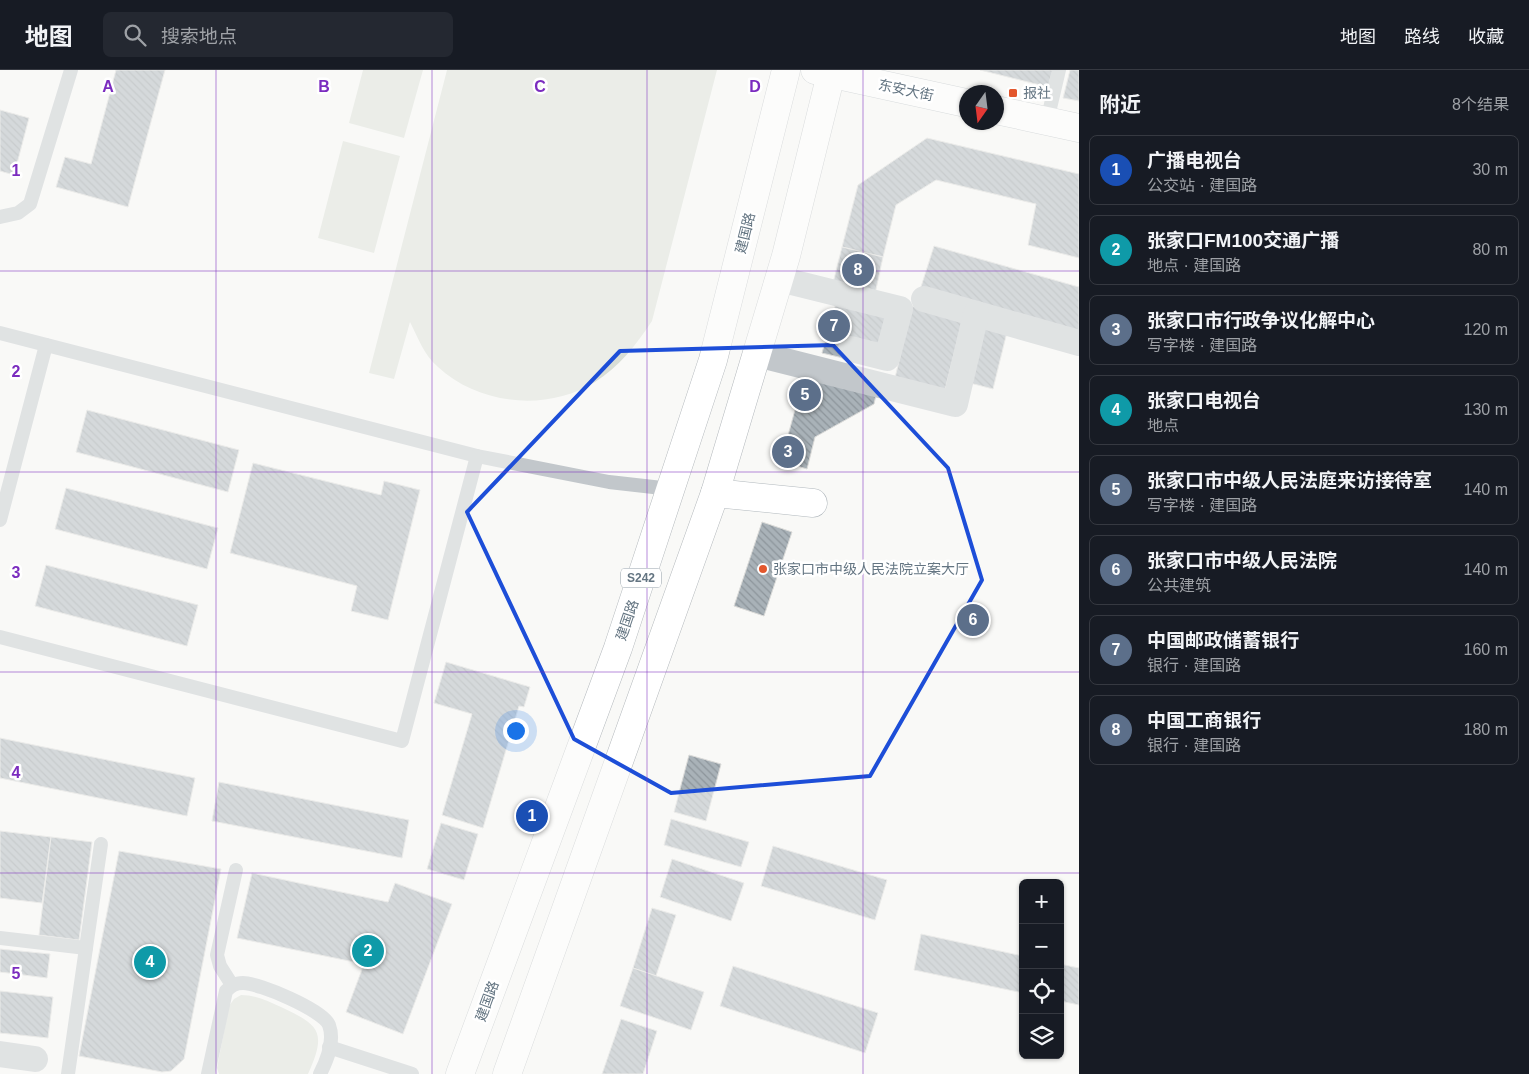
<!DOCTYPE html>
<html lang="zh">
<meta charset="utf-8">
<style>
:root{--surface:#171b24;--page:#242831;--text:#f1f3f6;--muted:#9ea1a6;--line:#363941;--accent:#0b8043}
body{margin:0;font-family:Arial,"Noto Sans SC",sans-serif;background:var(--page);color:var(--text)}
.controls{position:absolute;right:15px;bottom:15px;display:grid;overflow:hidden;border-radius:8px;box-shadow:0 1px 4px #0004}
.controls button{width:45px;height:45px;display:grid;place-items:center;padding:0;border:0;border-bottom:1px solid var(--line);background:var(--surface);color:var(--text);font:25px sans-serif}
.compass{position:absolute;left:959px;top:15px;width:45px;height:45px;border-radius:50%;background:var(--surface);box-shadow:0 1px 4px #0004;rotate:194deg}
.you{position:absolute;left:515px;top:660px;width:18px;height:18px;margin:-12px;border:4px solid #fff;border-radius:50%;background:#1a73e8;box-shadow:0 0 0 8px #1a73e833}
.badge{display:grid;place-items:center;width:32px;height:32px;border-radius:50%;background:var(--accent);color:#fff;font-size:16px;font-weight:700}
.pin{position:absolute;translate:-50% -50%;border:2px solid #fff;box-shadow:0 1px 5px #0006}
.list{margin:0;padding:0;list-style:none}
h2{display:flex;justify-content:space-between;align-items:center;height:65px;margin:0;padding:0 20px;font-size:21px}
h2 small{font-size:16px;font-weight:400;color:var(--muted)}
.list li{display:grid;grid-template-columns:32px 1fr auto;gap:15px;align-items:center;box-sizing:border-box;height:70px;margin:0 10px 10px;padding:0 10px;border:1px solid var(--line);border-radius:8px}
.list b{display:block;font-size:19px;white-space:nowrap}
.list p{margin:0;font-size:16px;white-space:nowrap;color:var(--muted)}
.list em{font-size:16px;font-style:normal;color:var(--muted)}
.icon{flex:none;width:28px;height:28px;fill:none;stroke:currentColor;stroke-width:2;stroke-linecap:round;stroke-linejoin:round}
.map{position:relative;flex:none;width:1079px;height:1004px;overflow:hidden}
header{display:flex;align-items:center;gap:30px;box-sizing:border-box;height:70px;padding:0 25px;background:var(--surface);border-bottom:1px solid var(--line)}
header strong{font-size:24px}
nav{display:flex;gap:28px;margin-inline-start:auto;font-size:18px}
.search{width:350px;height:45px;background:var(--page);display:flex;align-items:center;gap:12px;box-sizing:border-box;padding:0 18px;border-radius:8px;color:var(--muted);font-size:19px}
main{display:flex}
aside{flex:1;background:var(--surface)}
.map>svg:first-child{display:block}
.grass{fill:#d9ded6}
.building{fill:url(#building-back-hatch);stroke:#dbdbd9}
.lines{fill:none;stroke-linecap:round;stroke-linejoin:round}
.secondary-casing{stroke:#b2b9be;stroke-width:29}
.primary-casing{stroke:#b4b9bd;stroke-width:29}
.lane{stroke:#c2c7cb;stroke-width:14}
.street{stroke:#c2c7cb;stroke-width:26}
.secondary{stroke:#fff;stroke-width:28}
.primary{stroke:#fff;stroke-width:28}
.marked{fill:none;stroke:#1d4ed8;stroke-width:4;stroke-linejoin:round}
.grid{fill:none;stroke:#7b2cbf;stroke-width:1;stroke-opacity:0.55}
.poi-dot{fill:#e3572d;stroke:#fff;stroke-width:2}
.labels{text-anchor:middle;stroke-width:5;stroke-linejoin:round;paint-order:stroke}
.shield{fill:#fff;stroke:#929ea8;stroke-width:1}
.shield-label{font-size:12px;font-weight:bold;fill:#647582}
.street-label{font-size:14px;fill:#647582;stroke:#fff}
.poi-label{font-size:14px;fill:#647582;stroke:#fff;text-anchor:start}
.grid-label{font-size:16px;text-anchor:middle;font-weight:bold;fill:#7b2cbf;stroke:#fff;stroke-width:5;stroke-linejoin:round;paint-order:stroke}
</style>
<header>
<strong>地图</strong>
<div class="search"><svg class="icon" aria-label="search" viewBox="0 0 24 24"><circle cx="10" cy="10" r="6"/><path d="M15 15l6 6"/></svg>搜索地点</div>
<nav><a>地图</a><a>路线</a><a>收藏</a></nav>
</header>
<main>
<div class="map">
<svg width="1079" height="1004" viewBox="0 0 1079 1004">
<defs>
<pattern id="building-back-hatch" width="6" height="6" patternUnits="userSpaceOnUse" patternTransform="scale(1.25)"><rect width="6" height="6" fill="#a9b2b8"/><path d="M-1 5l2 2M0 0l6 6M5-1l2 2" fill="none" stroke="#8d959b"/></pattern>
</defs>
<rect width="100%" height="100%" fill="#f9f9f7"/>
<g class="grass">
<path d="M363 0H423L404 68 349 53Z"/>
<path d="M447 0H717L652 251C636 275 619 297 595 312 547 342 479 335 438 297 424 285 418 268 410 252L394 309 369 303Z"/>
<path d="M343 71 400 86 374 183 318 168Z"/>
<path d="M241 925C256 925 268 931 281 937 320 955 327 962 308 1004H219L217 998 229 936 234 929Z"/>
</g>
<g class="building">
<path d="M116 0H165L128 137 56 117 65 87 91 94Z"/>
<path d="M980 0H1053L1048 17Z"/>
<path d="M1070 0H1079V31L1063 28Z"/>
<path d="M0 40 29 48 14 105 0 101Z"/>
<path d="M927 68 1079 104V188L1028 175 1036 134 936 110 896 135 883 187 842 177 858 115Z"/>
<path d="M934 176 1079 217V268L919 223Z"/>
<path d="M842 177 883 187 875 224 833 213Z"/>
<path d="M837 229 894 244 884 281 843 288 822 283Z"/>
<path d="M912 236 963 248 944 324 894 312Z"/>
<path d="M985 252 1008 258 993 319 970 313Z"/>
<path d="M804 307 876 325 874 334 815 367 807 399 781 391Z"/>
<path d="M87 340 239 380 228 422 76 382Z"/>
<path d="M253 393 381 425 384 411 420 420 388 550 351 541 357 516 230 483Z"/>
<path d="M66 418 218 458 207 499 55 459Z"/>
<path d="M762 452 792 462 764 546 734 536Z"/>
<path d="M46 495 198 535 187 576 35 536Z"/>
<path d="M446 592 530 617 524 637 519 636 483 758 442 745 472 644 434 633Z"/>
<path d="M0 668 195 708 187 746 0 708Z"/>
<path d="M689 685 721 694 706 751 674 742Z"/>
<path d="M219 712 409 750 402 788 212 751Z"/>
<path d="M671 749 749 772 741 797 664 775Z"/>
<path d="M441 753 478 764 464 810 427 799Z"/>
<path d="M0 761 51 767 42 833 0 828Z"/>
<path d="M51 767 92 772 79 870 39 865Z"/>
<path d="M773 776 887 810 875 850 761 816Z"/>
<path d="M119 781 221 799 184 989 171 1001 162 1002 79 986Z"/>
<path d="M672 789 744 813 731 851 660 827Z"/>
<path d="M252 803 388 832 395 813 452 834 403 964 346 942 364 894 237 868Z"/>
<path d="M652 838 676 845 656 906 633 898Z"/>
<path d="M921 864 1023 886V923L914 900Z"/>
<path d="M0 879 50 884 47 908 0 902Z"/>
<path d="M1060 894 1079 898V935L1060 931Z"/>
<path d="M733 896 878 943 865 983 720 936Z"/>
<path d="M633 898 704 922 691 960 620 936Z"/>
<path d="M0 921 53 927 48 968 0 963Z"/>
<path d="M621 949 657 961 643 1004H602Z"/>
</g>
<g class="lines">
<defs>
<g id="secondary">
<path d="M815 0 966 33"/>
<path d="M996 40 1079 58"/>
<path d="M715 423 813 433"/>
</g>
<g id="primary">
<path d="M460 1004 618 578 713 290 786 0"/>
<path d="M507 1004 715 423 786 186 832 0"/>
</g>
</defs>
<use href="#secondary" class="secondary-casing"/>
<use href="#primary" class="primary-casing"/>
<g class="lane">
<path d="M1047 51 1059 0"/>
<path d="M0 147 18 143 30 134 71 0"/>
<path d="M0 263 477 386 609 412 671 419"/>
<path d="M0 450 46 275"/>
<path d="M0 567 402 671 477 386"/>
<path d="M0 868 86 878 68 1004"/>
<path d="M86 878 101 774"/>
<path d="M232 915 220 896 217 885 236 800"/>
<path d="M329 977 412 1004"/>
<path d="M208 1004 226 921C231 916 235 913 243 913 259 913 323 940 329 955 335 971 327 990 320 1004"/>
</g>
<g class="street">
<path d="M779 209 900 239 887 288 851 279"/>
<path d="M924 229 1079 273"/>
<path d="M757 284 955 334 976 244"/>
<path d="M0 984 35 989"/>
</g>
<use href="#secondary" class="secondary"/>
<use href="#primary" class="primary"/>
</g>
<path d="M0 0H1079V1004H0ZM833 275 948 398 982 510 870 706 671 723 574 669 467 442 620 281Z" fill="#f9f9f7" fill-opacity=".55" fill-rule="evenodd"/>
<path class="marked" d="M833 275 948 398 982 510 870 706 671 723 574 669 467 442 620 281Z"/>
<path class="grid" d="M216 0V1004M432 0V1004M647 0V1004M863 0V1004M0 201H1079M0 402H1079M0 602H1079M0 803H1079"/>
<g class="poi-dot">
<rect x="1008" y="18" width="10" height="10" rx="2.5"/>
<circle cx="763" cy="499" r="5"/>
</g>
<g class="labels">
<rect class="shield" x="621" y="498.5" width="40" height="19" rx="4"/>
<g class="shield-label">
<text x="641" y="512">S242</text>
</g>
<g class="street-label">
<text transform="translate(906 20) rotate(12)" y="5">东安大街</text>
<text transform="translate(745 163) rotate(-76)" y="5">建国路</text>
<text transform="translate(627 550) rotate(-71)" y="5">建国路</text>
<text transform="translate(487 931) rotate(-70)" y="5">建国路</text>
</g>
<g class="poi-label">
<text x="1023" y="28">报社</text>
<text x="773" y="504">张家口市中级人民法院立案大厅</text>
</g>
</g>
<g class="grid-label">
<text x="108" y="22">A</text>
<text x="324" y="22">B</text>
<text x="540" y="22">C</text>
<text x="755" y="22">D</text>
<text x="16" y="106">1</text>
<text x="16" y="307">2</text>
<text x="16" y="508">3</text>
<text x="16" y="708">4</text>
<text x="16" y="909">5</text>
</g>
</svg>
<div class="controls">
<button>+</button>
<button>−</button>
<button><svg class="icon" aria-label="locate" viewBox="0 0 24 24"><circle cx="12" cy="12" r="6"/><path d="M12 2v4M12 18v4M2 12h4M18 12h4"/></svg></button>
<button><svg class="icon" aria-label="layers" viewBox="0 0 24 24"><path d="M12 4l9 5-9 5-9-5zM3 14l9 5 9-5"/></svg></button>
</div>
<svg class="compass" viewBox="-18 -18 36 36"><path d="M0-13l5 13h-10z" fill="#e53935"/><path d="M0 13l5-13h-10z" fill="#9ea1a6"/></svg>
<div class="you"></div>
<div class="pin badge" style="left:532px;top:746px;background:#1a4fb4">1</div>
<div class="pin badge" style="left:368px;top:881px;background:#0f9aa8">2</div>
<div class="pin badge" style="left:788px;top:382px;background:#5c6f8a">3</div>
<div class="pin badge" style="left:150px;top:892px;background:#0f9aa8">4</div>
<div class="pin badge" style="left:805px;top:325px;background:#5c6f8a">5</div>
<div class="pin badge" style="left:973px;top:550px;background:#5c6f8a">6</div>
<div class="pin badge" style="left:834px;top:256px;background:#5c6f8a">7</div>
<div class="pin badge" style="left:858px;top:200px;background:#5c6f8a">8</div>
</div>
<aside>
<h2>附近<small>8个结果</small></h2>
<ul class="list">
<li><span class="badge" style="background:#1a4fb4">1</span><div><b>广播电视台</b><p>公交站 · 建国路</p></div><em>30 m</em></li>
<li><span class="badge" style="background:#0f9aa8">2</span><div><b>张家口FM100交通广播</b><p>地点 · 建国路</p></div><em>80 m</em></li>
<li><span class="badge" style="background:#5c6f8a">3</span><div><b>张家口市行政争议化解中心</b><p>写字楼 · 建国路</p></div><em>120 m</em></li>
<li><span class="badge" style="background:#0f9aa8">4</span><div><b>张家口电视台</b><p>地点</p></div><em>130 m</em></li>
<li><span class="badge" style="background:#5c6f8a">5</span><div><b>张家口市中级人民法庭来访接待室</b><p>写字楼 · 建国路</p></div><em>140 m</em></li>
<li><span class="badge" style="background:#5c6f8a">6</span><div><b>张家口市中级人民法院</b><p>公共建筑</p></div><em>140 m</em></li>
<li><span class="badge" style="background:#5c6f8a">7</span><div><b>中国邮政储蓄银行</b><p>银行 · 建国路</p></div><em>160 m</em></li>
<li><span class="badge" style="background:#5c6f8a">8</span><div><b>中国工商银行</b><p>银行 · 建国路</p></div><em>180 m</em></li>
</ul>
</aside>
</main>
